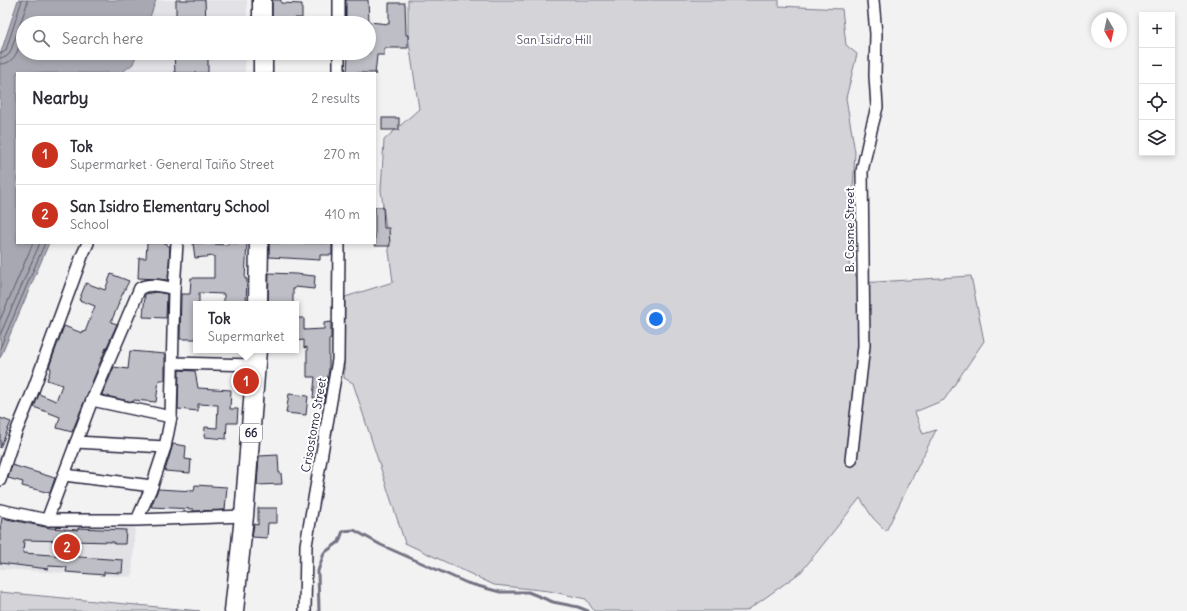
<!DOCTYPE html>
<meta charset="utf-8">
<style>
:root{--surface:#fff;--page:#f7f7f7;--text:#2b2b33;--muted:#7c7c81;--line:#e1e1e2;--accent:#c8321e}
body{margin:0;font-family:Delius,sans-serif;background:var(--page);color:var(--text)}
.controls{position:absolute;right:12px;top:12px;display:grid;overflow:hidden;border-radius:0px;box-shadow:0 2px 6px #0003}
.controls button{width:36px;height:36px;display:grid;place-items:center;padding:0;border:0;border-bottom:1px solid var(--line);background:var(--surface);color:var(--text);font:20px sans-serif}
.compass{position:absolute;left:1091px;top:12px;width:36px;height:36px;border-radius:50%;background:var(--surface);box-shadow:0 2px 6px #0003;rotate:171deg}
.you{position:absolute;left:656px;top:319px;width:14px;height:14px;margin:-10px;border:3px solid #fff;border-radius:50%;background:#1a73e8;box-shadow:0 0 0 6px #1a73e833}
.badge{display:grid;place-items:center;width:26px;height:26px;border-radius:50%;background:var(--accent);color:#fff;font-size:13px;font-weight:700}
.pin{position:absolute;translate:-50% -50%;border:2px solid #fff;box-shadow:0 1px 4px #0006}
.popup{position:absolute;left:193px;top:301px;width:106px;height:52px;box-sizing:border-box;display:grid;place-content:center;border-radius:0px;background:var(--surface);filter:drop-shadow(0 1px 3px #0005);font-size:13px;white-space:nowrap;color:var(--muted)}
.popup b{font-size:15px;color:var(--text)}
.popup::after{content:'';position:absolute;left:50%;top:100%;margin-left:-8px;border:8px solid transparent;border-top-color:var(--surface)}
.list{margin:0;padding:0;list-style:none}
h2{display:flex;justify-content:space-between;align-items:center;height:52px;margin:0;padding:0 16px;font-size:17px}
h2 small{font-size:13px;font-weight:400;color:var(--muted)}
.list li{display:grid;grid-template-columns:26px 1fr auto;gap:12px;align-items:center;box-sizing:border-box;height:60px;padding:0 16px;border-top:1px solid var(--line)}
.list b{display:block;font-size:15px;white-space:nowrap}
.list p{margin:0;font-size:13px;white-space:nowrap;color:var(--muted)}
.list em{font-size:13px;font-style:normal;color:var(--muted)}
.icon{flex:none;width:22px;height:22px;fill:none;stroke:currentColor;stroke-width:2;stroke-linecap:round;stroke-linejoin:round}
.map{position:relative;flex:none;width:1187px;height:611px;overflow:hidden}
.search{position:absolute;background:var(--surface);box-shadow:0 2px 6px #0003;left:16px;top:16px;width:360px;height:44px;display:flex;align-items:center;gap:10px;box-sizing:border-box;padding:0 14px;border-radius:22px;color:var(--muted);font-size:15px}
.panel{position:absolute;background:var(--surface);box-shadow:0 2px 6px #0003;left:16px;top:72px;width:360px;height:172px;border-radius:0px}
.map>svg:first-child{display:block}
.built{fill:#e2e2e6}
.green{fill:#d3d3d8;stroke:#7a7a8a}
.water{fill:#a8a8b2;stroke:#727282}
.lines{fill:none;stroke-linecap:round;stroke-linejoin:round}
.shore{stroke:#58586b;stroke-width:1}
.stream{stroke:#727282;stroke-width:3}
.building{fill:#bebec6;stroke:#22223b}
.street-casing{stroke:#22223b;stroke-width:14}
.primary-casing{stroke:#22223b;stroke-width:21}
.street{stroke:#fff;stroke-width:11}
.primary{stroke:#fff;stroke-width:18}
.labels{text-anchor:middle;stroke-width:4;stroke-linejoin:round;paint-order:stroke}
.shield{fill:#fff;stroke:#646476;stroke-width:1}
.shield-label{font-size:11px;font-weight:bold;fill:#22223b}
.park-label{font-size:12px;fill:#57576a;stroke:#fff}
.street-label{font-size:12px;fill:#22223b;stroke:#fff}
</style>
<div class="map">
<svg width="1187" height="611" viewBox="0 0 1187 611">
<rect width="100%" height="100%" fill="#f2f2f3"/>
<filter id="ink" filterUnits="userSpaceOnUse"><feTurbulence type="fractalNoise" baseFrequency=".025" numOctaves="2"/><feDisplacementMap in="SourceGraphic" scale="8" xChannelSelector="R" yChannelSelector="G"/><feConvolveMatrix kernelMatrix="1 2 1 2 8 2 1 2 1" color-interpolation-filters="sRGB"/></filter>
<g filter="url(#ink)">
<g class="built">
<path d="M156 0H247V23H148Z"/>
<path d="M137 53H246L245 73H121L133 64Z"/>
<path d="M0 513 57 525 135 526 132 577 0 569Z"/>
</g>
<g class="green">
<path d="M408 0H779V6L842 9 846 45 857 54 846 98 855 152 849 264 860 283 971 276 984 341 944 400 915 412 923 434 936 430 886 531 873 518 860 498 801 572 762 600 746 611H594L586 599 549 591 494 585 405 543 353 383 344 378 345 297 393 282 381 190 384 140 419 109 408 36Z"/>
<path d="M0 592 200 611H0Z"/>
</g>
<path class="water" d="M18 0H156L148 23H23V53H137L133 64 121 73H17V243H49L0 358V55Z"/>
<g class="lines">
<g class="shore">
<path d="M0 53H3L6 50 22 0"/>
<path d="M0 58 6 57 10 53 27 4V0"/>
<path d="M0 64C17 64 19 46 23 33"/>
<path d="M0 320 33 243"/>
<path d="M0 335 40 243"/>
<path d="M0 348 45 243"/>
</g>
<path class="stream" d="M319 611 318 571 324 553 339 542 343 531 354 530 381 545 467 583 500 592H528L553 602 578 607 588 611"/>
</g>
<g class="building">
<path d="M176 0H205L206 23H176Z"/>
<path d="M272 0H281V3L302 4V18H295V23H272Z"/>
<path d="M346 0H368L369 22 389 24V3H405L406 35H408V48H384V55H377L375 75V73H347L348 53H369V23H346Z"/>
<path d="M174 53H208V73H175Z"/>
<rect x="382" y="118" width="17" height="12"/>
<path d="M375 207H383L384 228H389L390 246H375Z"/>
<path d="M147 243H167V246H170L168 280 157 279 138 278 139 258H146Z"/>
<path d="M193 243H211V244L228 245V243H247L245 279H247L246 304H224V294L199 293V304H196V339H180L181 294H190L191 278H214V256L195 258Z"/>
<path d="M269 243H332V255H320V260L269 257Z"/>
<path d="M269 273 295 274 315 276 314 289 295 287V289H293V304H268Z"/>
<path d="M111 274 129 281 118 303H119L111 322 117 324 106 349V348L72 432 57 428 60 417 34 407 39 394 56 401 62 385 47 380 51 368 49 367 64 326 82 333V331L85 332 95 306 79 300 86 283 105 290Z"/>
<path d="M156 292 167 294 166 318 143 317 145 294Z"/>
<path d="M296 318H304V330L324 329V323L331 322V338L329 339V370L324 399 313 398 315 377H307V347L304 348V340L296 341Z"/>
<path d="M130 351 165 354V380H159L156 402 134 400 133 402 102 395 114 367 128 369Z"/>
<path d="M179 370 195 371 198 388 231 390 230 409H238L237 423H227L226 439 204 437 205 427 217 428 218 405 198 404V411L178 409Z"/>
<path d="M289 394 308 396 306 415 286 413Z"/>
<path d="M0 418 11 422 0 448Z"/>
<path d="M173 444 186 446 185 459 191 460 190 473 165 471Z"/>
<path d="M278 455 279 473H281L282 484 257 485 259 456Z"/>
<path d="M12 465 55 478 50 493 22 486 23 482 8 478Z"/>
<path d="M195 485 227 487 225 510 193 511V509L151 507 158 489 194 491Z"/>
<path d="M258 508H277V523H268L267 538 252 537 254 524 258 525Z"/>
<path d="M2 518 50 528 78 530V528L126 530 125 544H114V542L24 540 23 553 123 560 122 573 104 572V575L66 572 67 567 49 566 48 569 0 563V530Z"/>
</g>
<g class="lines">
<defs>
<g id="street">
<path d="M339 23V0"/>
<path d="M339 73V53"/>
<path d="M174 289 177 243"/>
<path d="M173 363 256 365"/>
<path d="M92 400 171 417"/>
<path d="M76 442 165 447"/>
<path d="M851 460 864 346 862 171 871 130 877 107 875 76 876 34 873 0"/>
<path d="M64 475 152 486"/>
<path d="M0 480 14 437 31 396 82 256 88 243"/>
<path d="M0 510 47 520"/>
<path d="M137 520 152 486 165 447 171 417 174 289C163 286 151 283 140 288L92 400 47 520H137L244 516"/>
<path d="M305 611 306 545 338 360 339 243"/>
</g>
<g id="primary">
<path d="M262 0V23"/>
<path d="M263 73V53"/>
<path d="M258 304 259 243"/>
<path d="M234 611 244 516 257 350"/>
</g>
</defs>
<use href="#street" class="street-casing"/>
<use href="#primary" class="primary-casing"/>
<use href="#street" class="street"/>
<use href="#primary" class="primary"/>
</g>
</g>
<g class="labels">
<rect class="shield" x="240" y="424" width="22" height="18" rx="3"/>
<g class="shield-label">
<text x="251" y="437">66</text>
</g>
<g class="park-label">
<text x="554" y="44">San Isidro Hill</text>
</g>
<g class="street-label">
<text transform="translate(850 230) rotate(-90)" y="4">B. Cosme Street</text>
<text transform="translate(314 425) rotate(-80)" y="4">Crisostomo Street</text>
</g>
</g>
</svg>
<div class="controls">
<button>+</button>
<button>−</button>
<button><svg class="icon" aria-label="locate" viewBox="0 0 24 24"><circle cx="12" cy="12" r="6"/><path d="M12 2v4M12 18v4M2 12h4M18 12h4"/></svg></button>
<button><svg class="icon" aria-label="layers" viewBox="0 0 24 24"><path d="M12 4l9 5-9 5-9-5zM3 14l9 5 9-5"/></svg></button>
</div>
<svg class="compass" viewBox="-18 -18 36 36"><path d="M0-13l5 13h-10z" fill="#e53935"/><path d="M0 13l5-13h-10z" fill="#7c7c81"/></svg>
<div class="you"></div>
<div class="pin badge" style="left:246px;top:381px">1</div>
<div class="popup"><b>Tok</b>Supermarket</div>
<div class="pin badge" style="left:67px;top:547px">2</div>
<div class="search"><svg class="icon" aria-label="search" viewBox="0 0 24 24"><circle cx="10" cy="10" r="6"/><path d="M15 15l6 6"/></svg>Search here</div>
<section class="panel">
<h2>Nearby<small>2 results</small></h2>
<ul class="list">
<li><span class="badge">1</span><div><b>Tok</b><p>Supermarket · General Taiño Street</p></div><em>270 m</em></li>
<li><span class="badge">2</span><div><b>San Isidro Elementary School</b><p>School</p></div><em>410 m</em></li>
</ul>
</section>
</div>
